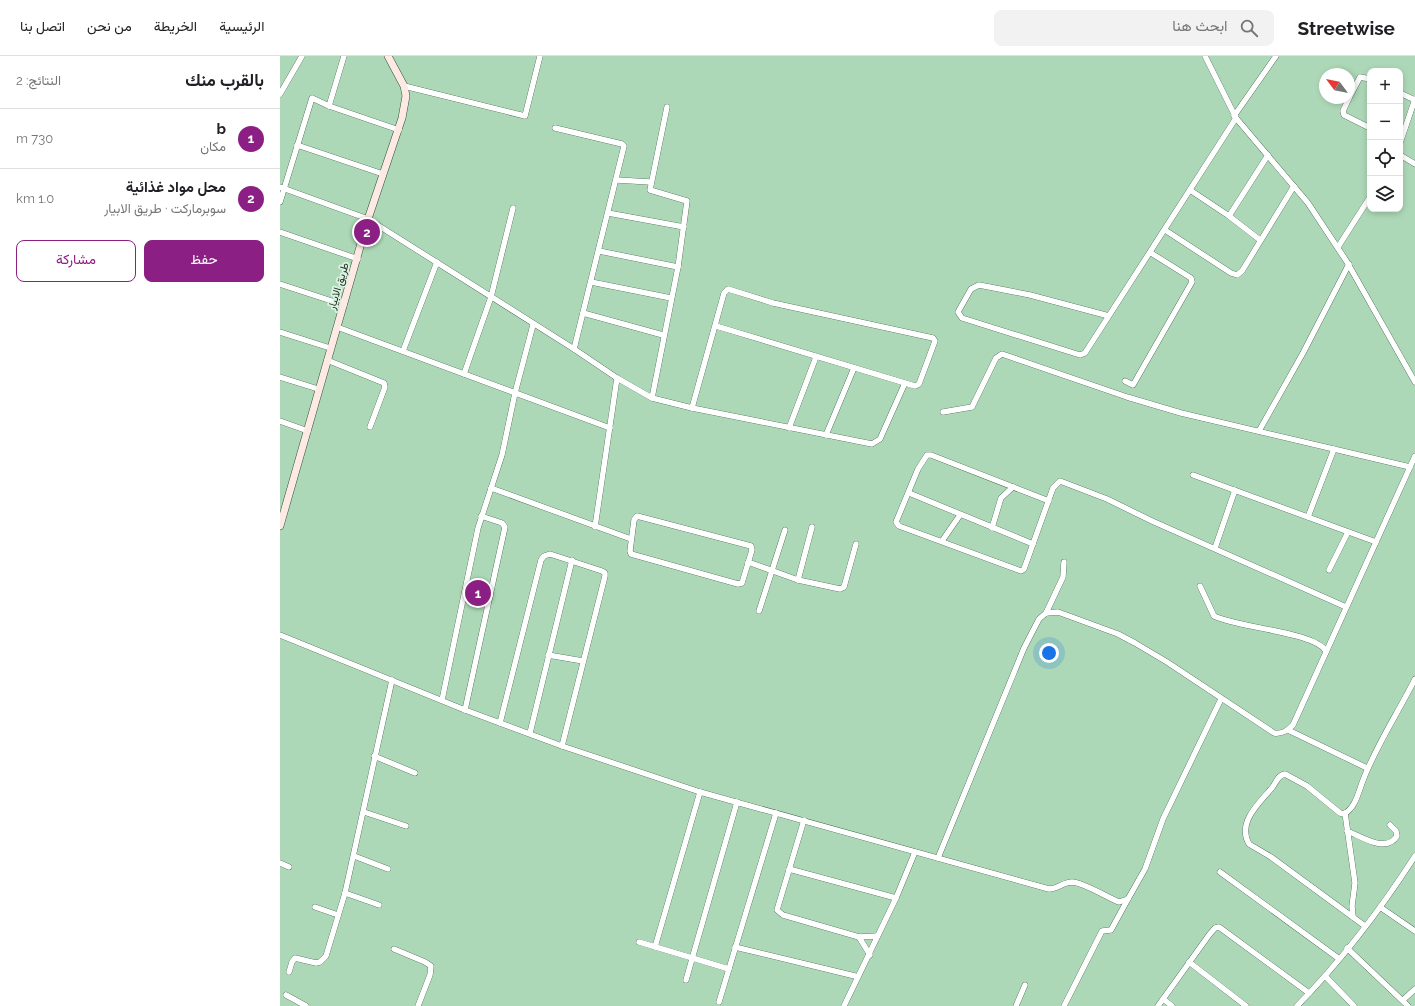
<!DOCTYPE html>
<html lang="ar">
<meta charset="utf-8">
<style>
:root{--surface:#fff;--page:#f2f2f2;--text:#202124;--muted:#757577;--line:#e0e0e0;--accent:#8b1f83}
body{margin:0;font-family:Raleway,Vazirmatn,sans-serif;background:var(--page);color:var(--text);direction:rtl}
.controls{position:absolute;right:12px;top:12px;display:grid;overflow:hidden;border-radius:8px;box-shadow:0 2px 6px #0003}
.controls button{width:36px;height:36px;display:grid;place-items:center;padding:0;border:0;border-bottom:1px solid var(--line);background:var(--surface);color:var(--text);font:20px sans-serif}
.compass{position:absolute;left:1039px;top:12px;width:36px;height:36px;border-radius:50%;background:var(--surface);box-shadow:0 2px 6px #0003;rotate:302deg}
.you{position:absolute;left:769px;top:597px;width:14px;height:14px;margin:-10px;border:3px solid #fff;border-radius:50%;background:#1a73e8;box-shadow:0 0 0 6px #1a73e833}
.badge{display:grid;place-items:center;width:26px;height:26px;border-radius:50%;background:var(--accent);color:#fff;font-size:13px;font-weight:700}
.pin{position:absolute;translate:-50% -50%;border:2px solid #fff;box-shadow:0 1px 4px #0006}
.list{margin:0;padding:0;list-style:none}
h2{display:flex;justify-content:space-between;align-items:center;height:52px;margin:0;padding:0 16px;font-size:17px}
h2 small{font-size:13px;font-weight:400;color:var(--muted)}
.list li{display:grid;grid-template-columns:26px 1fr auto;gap:12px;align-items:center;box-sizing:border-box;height:60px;padding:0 16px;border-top:1px solid var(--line)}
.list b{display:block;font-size:15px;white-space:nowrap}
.list p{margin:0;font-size:13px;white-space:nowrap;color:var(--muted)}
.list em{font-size:13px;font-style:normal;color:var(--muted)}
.actions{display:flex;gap:8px;padding:12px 16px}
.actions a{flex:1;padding:9px 0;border:1px solid var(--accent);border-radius:8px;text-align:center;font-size:14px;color:var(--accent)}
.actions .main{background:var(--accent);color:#fff}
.icon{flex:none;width:22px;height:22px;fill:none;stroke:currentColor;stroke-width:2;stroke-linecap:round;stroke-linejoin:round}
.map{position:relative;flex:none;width:1135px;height:950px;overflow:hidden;direction:ltr}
header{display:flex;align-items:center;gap:24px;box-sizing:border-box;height:56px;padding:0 20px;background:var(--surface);border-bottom:1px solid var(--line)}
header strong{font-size:19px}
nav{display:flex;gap:22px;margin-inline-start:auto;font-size:14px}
.search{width:280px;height:36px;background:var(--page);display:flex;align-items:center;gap:10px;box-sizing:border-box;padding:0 14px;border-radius:8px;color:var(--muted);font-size:15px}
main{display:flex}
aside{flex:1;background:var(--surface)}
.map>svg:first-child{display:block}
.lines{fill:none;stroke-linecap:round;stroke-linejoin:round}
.minor-casing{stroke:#2a5035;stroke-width:6}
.secondary-casing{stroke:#2a5035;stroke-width:8}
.minor{stroke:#fff;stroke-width:5.5}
.secondary{stroke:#fee9e5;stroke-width:7}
.labels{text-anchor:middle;stroke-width:3.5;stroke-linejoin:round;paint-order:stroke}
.street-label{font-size:11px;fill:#203125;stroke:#ddf3e2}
</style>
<header>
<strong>Streetwise</strong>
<div class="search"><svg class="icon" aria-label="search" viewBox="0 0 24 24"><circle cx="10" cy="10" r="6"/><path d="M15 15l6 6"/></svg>ابحث هنا</div>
<nav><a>الرئيسية</a><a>الخريطة</a><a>من نحن</a><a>اتصل بنا</a></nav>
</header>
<main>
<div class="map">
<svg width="1135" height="950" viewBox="0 0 1135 950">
<rect width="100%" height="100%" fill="#add8b7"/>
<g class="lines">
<defs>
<g id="minor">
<path d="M925 0 956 62 1028 147 1067 206 1135 326"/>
<path d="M124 30 245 60 260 0"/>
<path d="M1120 37 1135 44"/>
<path d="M0 38 22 0"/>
<path d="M1069 42 1063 55 1064 59 1090 72"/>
<path d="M1069 42 1080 21 1090 23"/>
<path d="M49 50 64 0"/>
<path d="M954 60 996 0"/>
<path d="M275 72 342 88 344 90 294 293"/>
<path d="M1120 87 1135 43"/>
<path d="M17 89 103 118"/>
<path d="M1120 99 1135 108"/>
<path d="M337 124 370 126"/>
<path d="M0 131 88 163 294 293 337 322 372 342 412 352 592 388 600 383 625 327"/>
<path d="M910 134 949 160 980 184"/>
<path d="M0 146 32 42 49 50 119 74"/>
<path d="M328 157 404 171"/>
<path d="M949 160 988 99"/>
<path d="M885 174 951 217 957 219 962 215 1014 130"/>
<path d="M0 176 78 203"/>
<path d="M1058 191 1090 141"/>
<path d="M319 195 398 211"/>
<path d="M311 226 391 242"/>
<path d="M0 228 64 249"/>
<path d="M303 257 383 279"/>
<path d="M829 260 750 239 699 229 691 233 678 256 682 262 800 299 805 297 956 62"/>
<path d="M57 271 330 372"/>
<path d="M0 276 50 292"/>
<path d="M123 295 157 206"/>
<path d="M47 304 104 327 105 331 90 371"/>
<path d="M184 318 211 241 233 152"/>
<path d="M0 321 38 333"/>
<path d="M845 325 853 329 912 226 911 222 871 197"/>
<path d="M372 342 398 211 407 145 370 134 387 51"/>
<path d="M412 352 444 237 448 233 493 247 653 282 655 285 639 328 635 330 436 270"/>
<path d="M663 356 692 351 716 302 722 298 847 341 901 357 1130 411"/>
<path d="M0 365 28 375"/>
<path d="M509 372 536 301"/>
<path d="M979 375 1023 297 1069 208"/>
<path d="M546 379 574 312"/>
<path d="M913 419 1096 486"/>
<path d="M211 432 351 483"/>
<path d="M629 437 753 488"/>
<path d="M769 445 651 399H647L638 413 616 466 619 470 741 515 744 513 773 432 780 425 827 443 872 465 1066 551"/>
<path d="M357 460 471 490 472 494 462 527 458 528 351 498 350 495 354 464Z"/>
<path d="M1028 461 1054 393"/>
<path d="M315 471 337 322"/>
<path d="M712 472 721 442 733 431"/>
<path d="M662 485 680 459"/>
<path d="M935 492 955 434"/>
<path d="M468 506 518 524 560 533 564 531 576 488"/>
<path d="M1049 514 1068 476"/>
<path d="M518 524 532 471"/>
<path d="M920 530 934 560C959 572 1034 576 1046 595"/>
<path d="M479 555 505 474"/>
<path d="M766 557 783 521 784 506"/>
<path d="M0 579 185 654 282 690 420 736 769 833C777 833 784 826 792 826 805 827 826 841 839 846L848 843 865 813 883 763 941 643"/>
<path d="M268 599 303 605"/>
<path d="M162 644 198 472 222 399 235 337 253 269"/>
<path d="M185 654 225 471 222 467 201 460"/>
<path d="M220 667 261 504 264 500 270 498 322 515 325 517V520L282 690"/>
<path d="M1008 674 1087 712"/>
<path d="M250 677 292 504"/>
<path d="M94 700 135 717"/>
<path d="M84 756 126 770"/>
<path d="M1065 757 1075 827 1072 850 1073 861"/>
<path d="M524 764 497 854 503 859 579 881 597 880"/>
<path d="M1067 775C1081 780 1106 798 1117 780L1116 775 1110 769"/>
<path d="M74 800 108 813"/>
<path d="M658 802 744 592 759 563 766 557 778 556 838 578 855 587 887 606 994 677C1002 678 1007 675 1013 669L1135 400"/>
<path d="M0 807 9 811"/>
<path d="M509 813 616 842"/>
<path d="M940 816 1058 902"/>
<path d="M65 837 99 849"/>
<path d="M35 851 58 859"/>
<path d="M1100 851 1135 875"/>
<path d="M1085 870 991 801 969 788C957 767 978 748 991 733 996 728 997 719 1005 718L1027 730 1060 757 1064 758C1075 752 1078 738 1082 727 1095 691 1118 657 1135 623"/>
<path d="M579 881 590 899"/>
<path d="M359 886 449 913"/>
<path d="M375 891 420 736"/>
<path d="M455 891 575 920"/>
<path d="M1067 892 1128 950"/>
<path d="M114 893 145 906 151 910 150 919 138 950"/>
<path d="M909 906 966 950"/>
<path d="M9 916 12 906 15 902 36 907 40 906 46 900 65 837 112 624"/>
<path d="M1045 920 1074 950"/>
<path d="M406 924 457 746"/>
<path d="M6 939 26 950"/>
<path d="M883 943 892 950"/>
<path d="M1123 944 1135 933"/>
<path d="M439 946 496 757"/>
<path d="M564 950 616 842 635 796"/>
<path d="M736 950 745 929"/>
<path d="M784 950 822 875 831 874 848 843"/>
<path d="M878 950 929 879 935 872 939 871 1029 937"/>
<path d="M1017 950C1061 905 1101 853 1135 800"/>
</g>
<path id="secondary" d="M0 470 88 163 122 62 126 40 124 30 108 0"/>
</defs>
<use href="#minor" class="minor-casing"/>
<use href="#secondary" class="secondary-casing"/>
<use href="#minor" class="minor"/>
<use href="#secondary" class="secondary"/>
</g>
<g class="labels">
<g class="street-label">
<text transform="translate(58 230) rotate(-73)" y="4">طريق الابيار</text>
</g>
</g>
</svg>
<div class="controls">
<button>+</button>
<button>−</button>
<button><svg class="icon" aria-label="locate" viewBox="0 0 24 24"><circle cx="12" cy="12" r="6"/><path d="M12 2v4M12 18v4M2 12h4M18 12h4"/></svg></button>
<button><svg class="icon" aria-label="layers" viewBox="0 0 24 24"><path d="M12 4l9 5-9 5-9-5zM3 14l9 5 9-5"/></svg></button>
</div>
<svg class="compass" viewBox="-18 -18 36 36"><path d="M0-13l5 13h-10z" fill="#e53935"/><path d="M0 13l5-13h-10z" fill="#757577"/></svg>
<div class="you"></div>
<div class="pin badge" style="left:198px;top:537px">1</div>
<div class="pin badge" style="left:87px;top:176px">2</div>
</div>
<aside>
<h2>بالقرب منك<small>النتائج: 2</small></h2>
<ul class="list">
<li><span class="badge">1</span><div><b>b</b><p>مكان</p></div><em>730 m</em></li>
<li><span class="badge">2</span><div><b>محل مواد غذائية</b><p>سوبرماركت · طريق الابيار</p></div><em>1.0 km</em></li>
</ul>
<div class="actions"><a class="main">حفظ</a><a>مشاركة</a></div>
</aside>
</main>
